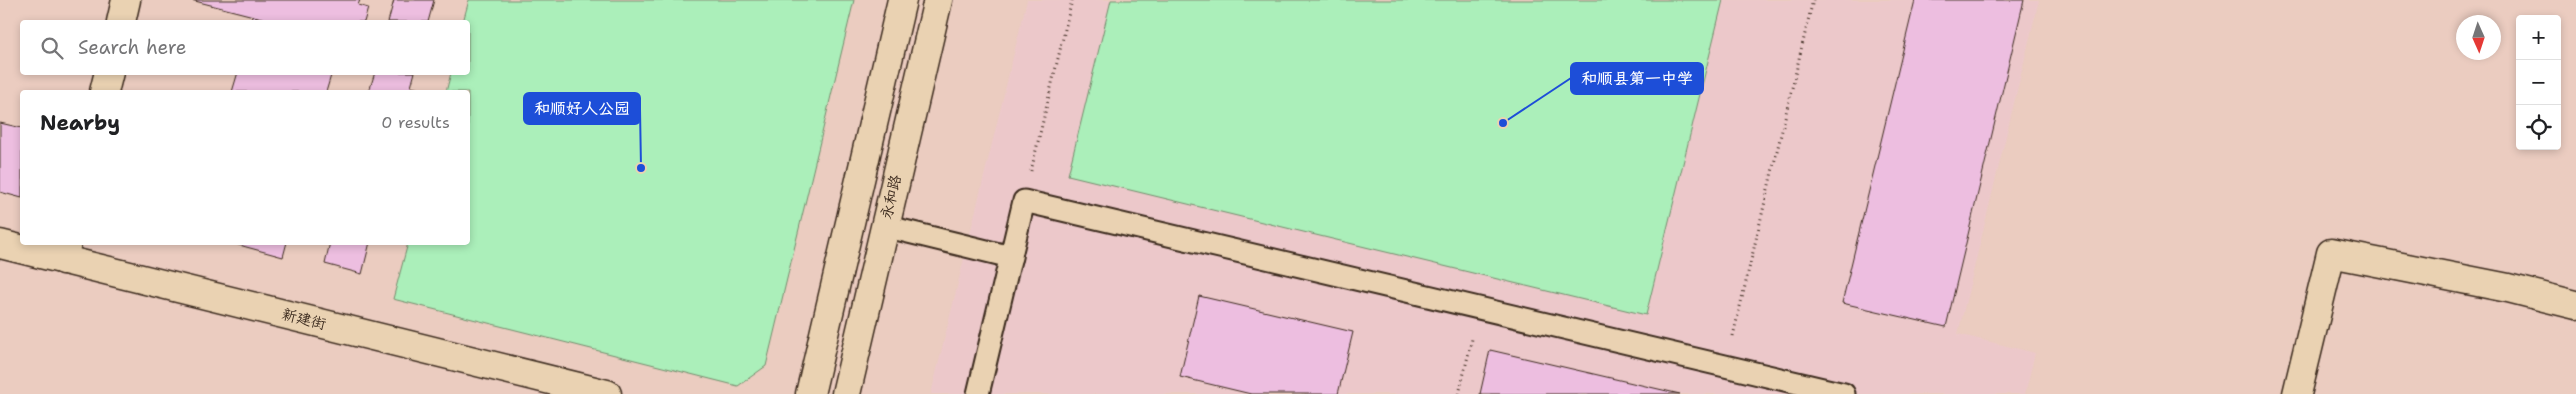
<!DOCTYPE html>
<meta charset="utf-8">
<style>
:root{--surface:#fff;--page:#f6f6f6;--text:#202124;--muted:#757577;--line:#e0e0e0}
body{margin:0;font-family:"Shantell Sans","LXGW WenKai TC",sans-serif;background:var(--page);color:var(--text)}
.controls{position:absolute;right:15px;top:15px;display:grid;overflow:hidden;border-radius:5px;box-shadow:0 2px 8px #0003}
.controls button{width:45px;height:45px;display:grid;place-items:center;padding:0;border:0;border-bottom:1px solid var(--line);background:var(--surface);color:var(--text);font:25px sans-serif}
.compass{position:absolute;left:2456px;top:15px;width:45px;height:45px;border-radius:50%;background:var(--surface);box-shadow:0 2px 8px #0003;rotate:177deg}
.list{margin:0;padding:0;list-style:none}
h2{display:flex;justify-content:space-between;align-items:center;height:65px;margin:0;padding:0 20px;font-size:21px}
h2 small{font-size:16px;font-weight:400;color:var(--muted)}
.icon{flex:none;width:28px;height:28px;fill:none;stroke:currentColor;stroke-width:2;stroke-linecap:round;stroke-linejoin:round}
.map{position:relative;flex:none;width:2576px;height:394px;overflow:hidden}
.search{position:absolute;background:var(--surface);box-shadow:0 2px 8px #0003;left:20px;top:20px;width:450px;height:55px;display:flex;align-items:center;gap:12px;box-sizing:border-box;padding:0 18px;border-radius:5px;color:var(--muted);font-size:19px}
.panel{position:absolute;background:var(--surface);box-shadow:0 2px 8px #0003;left:20px;top:90px;width:450px;height:155px;border-radius:5px}
.map>svg:first-child{display:block}
.built{fill:#ecc8ca}
.green{fill:#abefba;stroke:#738c6c}
.building{fill:#edbee0;stroke:#3b2a1e}
.lines{fill:none;stroke-linecap:round;stroke-linejoin:round}
.lane-casing{stroke:#3b2a1e;stroke-width:25}
.street-casing{stroke:#3b2a1e;stroke-width:31}
.secondary-casing{stroke:#3b2a1e;stroke-width:31}
.path{stroke:#3b2a1e;stroke-width:3;stroke-dasharray:1 4;stroke-linecap:butt}
.lane{stroke:#ead2b2;stroke-width:21}
.street{stroke:#ead2b2;stroke-width:28}
.secondary{stroke:#ead2b2;stroke-width:28}
.labels{text-anchor:middle;stroke-width:4;stroke-linejoin:round;paint-order:stroke}
.street-label{font-size:15px;fill:#3b2a1e;stroke:#ead2b2}
.leader{fill:none;stroke:#1d4ed8;stroke-width:2}
.callout-dot{fill:#1d4ed8;stroke:#ead2b2;stroke-width:2}
.callout{fill:#1d4ed8;stroke:#1d4ed8;stroke-width:2}
.callout-label{font-size:16px;text-anchor:middle;font-weight:bold;fill:#fff}
</style>
<div class="map">
<svg width="2576" height="394" viewBox="0 0 2576 394">
<rect width="100%" height="100%" fill="#ebccc0"/>
<filter id="ink" filterUnits="userSpaceOnUse"><feTurbulence type="fractalNoise" baseFrequency=".02" numOctaves="2"/><feDisplacementMap in="SourceGraphic" scale="10" xChannelSelector="R" yChannelSelector="G"/><feConvolveMatrix kernelMatrix="1 2 1 2 8 2 1 2 1" color-interpolation-filters="sRGB"/></filter>
<g filter="url(#ink)">
<path class="built" d="M1027 0H2039L1958 334 2035 353 2025 394H931Z"/>
<g class="green">
<path d="M469 0H854L766 366 738 386 393 299 408 243 468 242V92H446L451 73 468 72V22H463Z"/>
<path d="M1111 0H1723L1646 315 1068 175Z"/>
</g>
<g class="building">
<path d="M191 0H360L358 5 368 8 364 22H277Z"/>
<path d="M394 0H434L428 22H388Z"/>
<path d="M1915 0H2024L1946 327 1842 303Z"/>
<path d="M252 16 277 22H251Z"/>
<path d="M238 72H332L326 92H232Z"/>
<path d="M375 72H415L411 87 420 89 419 92H369Z"/>
<path d="M0 123 22 128V198L0 192Z"/>
<path d="M228 242H287L283 257Z"/>
<path d="M330 242H370L362 274 325 264Z"/>
<path d="M1199 296 1353 332 1338 394H1251L1180 377Z"/>
<path d="M1490 350 1680 394H1480Z"/>
</g>
<g class="lines">
<defs>
<g id="lane">
<path d="M884 226 1011 257"/>
<path d="M978 394 1024 201 1844 394"/>
</g>
<g id="street">
<path d="M121 22 126 0"/>
<path d="M104 92 109 72"/>
<path d="M63 260 67 242"/>
<path d="M2297 394 2331 253 2508 288 2576 305"/>
</g>
<g id="secondary">
<path d="M0 244 607 394"/>
<path d="M810 394 902 0"/>
<path d="M846 394 938 0"/>
</g>
</defs>
<use href="#lane" class="lane-casing"/>
<use href="#street" class="street-casing"/>
<use href="#secondary" class="secondary-casing"/>
<g class="path">
<path d="M1031 171 1072 0"/>
<path d="M1733 336 1813 0"/>
<path d="M1459 394 1472 339"/>
</g>
<use href="#lane" class="lane"/>
<use href="#street" class="street"/>
<use href="#secondary" class="secondary"/>
</g>
</g>
<g class="labels">
<g class="street-label">
<text transform="translate(891 197) rotate(-77)" y="5">永和路</text>
<text transform="translate(304 319) rotate(14)" y="5">新建街</text>
</g>
</g>
<path class="leader" d="M1503 123L1571 78M641 168L640 109"/>
<g class="callout-dot">
<circle cx="1503" cy="123" r="5"/>
<circle cx="641" cy="168" r="5"/>
</g>
<g class="callout">
<rect x="1571" y="63" width="132" height="31" rx="5"/>
<rect x="524" y="93" width="116" height="31" rx="5"/>
</g>
<g class="callout-label">
<text x="1637" y="84">和顺县第一中学</text>
<text x="582" y="114">和顺好人公园</text>
</g>
</svg>
<div class="controls">
<button>+</button>
<button>−</button>
<button><svg class="icon" aria-label="locate" viewBox="0 0 24 24"><circle cx="12" cy="12" r="6"/><path d="M12 2v4M12 18v4M2 12h4M18 12h4"/></svg></button>
</div>
<svg class="compass" viewBox="-18 -18 36 36"><path d="M0-13l5 13h-10z" fill="#e53935"/><path d="M0 13l5-13h-10z" fill="#757577"/></svg>
<div class="search"><svg class="icon" aria-label="search" viewBox="0 0 24 24"><circle cx="10" cy="10" r="6"/><path d="M15 15l6 6"/></svg>Search here</div>
<section class="panel">
<h2>Nearby<small>0 results</small></h2>
<ul class="list">
</ul>
</section>
</div>
